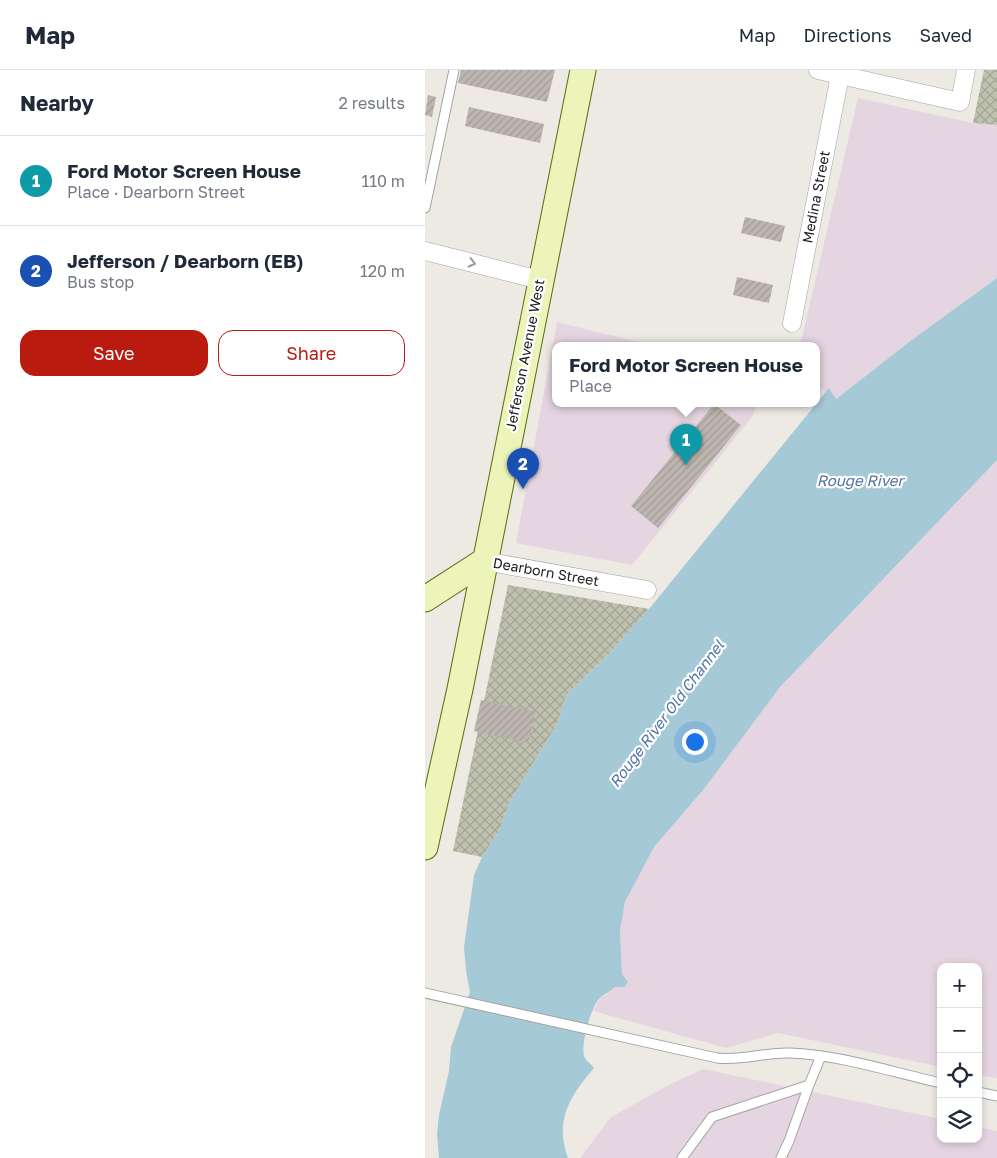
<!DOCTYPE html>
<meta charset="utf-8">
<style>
:root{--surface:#fff;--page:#f6f6f7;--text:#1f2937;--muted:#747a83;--line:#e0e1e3;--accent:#ba1b0f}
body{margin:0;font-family:"Golos Text",sans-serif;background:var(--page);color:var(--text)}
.controls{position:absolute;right:15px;bottom:15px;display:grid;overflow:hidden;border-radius:10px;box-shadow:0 2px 8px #0003}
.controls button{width:45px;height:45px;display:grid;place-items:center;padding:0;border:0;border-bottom:1px solid var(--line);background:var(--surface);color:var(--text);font:25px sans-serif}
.you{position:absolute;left:269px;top:671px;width:18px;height:18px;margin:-12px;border:4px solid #fff;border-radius:50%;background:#1a73e8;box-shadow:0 0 0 8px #1a73e833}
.badge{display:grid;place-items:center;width:32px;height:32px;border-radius:50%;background:var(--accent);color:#fff;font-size:16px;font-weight:700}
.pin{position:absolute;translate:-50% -41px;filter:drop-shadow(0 1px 2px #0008)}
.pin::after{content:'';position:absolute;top:26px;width:18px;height:15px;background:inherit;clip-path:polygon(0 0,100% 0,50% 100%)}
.popup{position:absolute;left:127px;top:272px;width:268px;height:65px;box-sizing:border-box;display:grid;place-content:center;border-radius:10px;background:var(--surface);filter:drop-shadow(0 1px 4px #0005);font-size:16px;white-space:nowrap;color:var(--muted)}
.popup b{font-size:19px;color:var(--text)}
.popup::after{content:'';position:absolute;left:50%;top:100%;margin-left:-10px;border:10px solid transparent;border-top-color:var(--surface)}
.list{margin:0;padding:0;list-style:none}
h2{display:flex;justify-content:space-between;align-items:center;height:65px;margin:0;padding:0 20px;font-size:21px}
h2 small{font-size:16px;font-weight:400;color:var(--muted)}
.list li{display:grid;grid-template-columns:32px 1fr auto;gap:15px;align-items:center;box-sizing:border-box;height:90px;padding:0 20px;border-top:1px solid var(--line)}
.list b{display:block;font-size:19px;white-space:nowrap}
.list p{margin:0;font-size:16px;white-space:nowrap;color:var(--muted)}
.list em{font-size:16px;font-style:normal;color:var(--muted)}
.actions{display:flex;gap:10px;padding:15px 20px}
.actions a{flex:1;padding:11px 0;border:1px solid var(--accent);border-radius:15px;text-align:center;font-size:18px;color:var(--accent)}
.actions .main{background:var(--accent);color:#fff}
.icon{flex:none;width:28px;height:28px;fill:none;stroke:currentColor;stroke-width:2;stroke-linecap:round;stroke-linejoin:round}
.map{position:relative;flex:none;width:572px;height:1088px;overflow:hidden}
header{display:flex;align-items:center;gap:30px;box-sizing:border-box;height:70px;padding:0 25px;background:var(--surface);border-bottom:1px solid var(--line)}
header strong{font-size:24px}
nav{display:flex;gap:28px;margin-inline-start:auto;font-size:18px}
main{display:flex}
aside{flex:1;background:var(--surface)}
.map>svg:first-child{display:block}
.industrial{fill:#e5d5e1}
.construction{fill:url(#construction-cross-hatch)}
.water{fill:#a6c9d8}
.building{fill:url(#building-hatch)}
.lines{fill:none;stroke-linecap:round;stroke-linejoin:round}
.lane-casing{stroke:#a3a3a3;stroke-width:11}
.street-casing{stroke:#a3a3a3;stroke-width:19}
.secondary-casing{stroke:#596a0d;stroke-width:27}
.lane{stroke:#fff;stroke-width:9}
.street{stroke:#fff;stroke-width:18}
.secondary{stroke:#edf4b9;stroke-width:25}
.oneway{stroke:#999}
.labels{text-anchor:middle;stroke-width:4.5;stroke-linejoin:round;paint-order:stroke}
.street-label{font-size:14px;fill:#1c1c1c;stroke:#fff}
.water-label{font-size:15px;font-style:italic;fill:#5074a4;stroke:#fff}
</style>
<header>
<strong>Map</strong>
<nav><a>Map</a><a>Directions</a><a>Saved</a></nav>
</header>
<main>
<aside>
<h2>Nearby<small>2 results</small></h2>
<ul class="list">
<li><span class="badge" style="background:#0f9aa8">1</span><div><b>Ford Motor Screen House</b><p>Place · Dearborn Street</p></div><em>110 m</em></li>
<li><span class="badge" style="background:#1a4fb4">2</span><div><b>Jefferson / Dearborn (EB)</b><p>Bus stop</p></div><em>120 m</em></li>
</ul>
<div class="actions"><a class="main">Save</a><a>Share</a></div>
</aside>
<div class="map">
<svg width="572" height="1088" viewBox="0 0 572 1088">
<defs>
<pattern id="construction-cross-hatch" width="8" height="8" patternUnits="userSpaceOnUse" patternTransform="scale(1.25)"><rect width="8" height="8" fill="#bfc1af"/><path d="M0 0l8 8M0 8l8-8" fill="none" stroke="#a4a596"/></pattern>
<pattern id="building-hatch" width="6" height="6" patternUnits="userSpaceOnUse" patternTransform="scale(1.25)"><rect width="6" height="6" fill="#bdb6b0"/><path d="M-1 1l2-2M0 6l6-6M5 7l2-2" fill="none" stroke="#a29c97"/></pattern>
</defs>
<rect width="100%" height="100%" fill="#edeae3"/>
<g class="industrial">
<path d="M433 28 548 53 572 55V208L488 269 410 330 404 318 401 322 391 313V276H375Z"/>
<path d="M132 252 229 276H131V334H332L327 347 207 495 91 473Z"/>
<path d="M572 390V1008L553 1005V897H516V997L353 963 301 978 168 941 176 927 183 924 197 904 195 861 200 832 229 777 279 719 355 617Z"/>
<path d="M278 999 516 1049V1069H553V1057L572 1061V1088H155L186 1047 244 1015Z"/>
</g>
<g class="construction">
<path d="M559 0H572V55L548 53Z"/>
<path d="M83 515 224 539 183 585 144 622 138 634 132 655 85 731 74 761 57 787 28 781Z"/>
</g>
<path class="water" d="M572 208V390L355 617 279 719 229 777 200 832 195 861 197 904 203 912 199 917H189C185 922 182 923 177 926 166 934 156 973 159 986 160 990 166 994 169 998 145 1026 129 1051 143 1088H14L12 1064 14 1045 24 1001 26 977 45 922 41 901 39 877 49 805 57 787 74 761 85 731 132 655 138 634 144 622 183 585 224 539 404 318 411 329 488 269Z"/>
<g class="building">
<path d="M36 0H130L122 32 33 13Z"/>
<path d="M3 25 11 27 7 47 0 45Z"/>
<path d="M44 37 119 54 115 73 40 56Z"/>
<path d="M320 147 360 156 356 172 316 163Z"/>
<path d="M312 207 348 215 344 233 308 225Z"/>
<path d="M289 334 316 355 233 458 206 436Z"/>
<path d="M56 630 110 642 103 673 49 661Z"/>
</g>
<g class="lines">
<defs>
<g id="lane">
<path d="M0 138 29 0"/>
<path d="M0 923 292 988C317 991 340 982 365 983 416 985 466 1002 516 1013"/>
<path d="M553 1022 572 1026"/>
<path d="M257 1088 287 1047 384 1015 396 986"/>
<path d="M356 1088 364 1071 384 1015"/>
</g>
<g id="street">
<path d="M393 0 535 32 541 0"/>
<path d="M0 181 115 210"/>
<path d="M367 253 416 0"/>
<path d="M59 491 222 520"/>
</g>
<g id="secondary">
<path d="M0 529 59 491"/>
<path d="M0 777 35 619 158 0"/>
</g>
</defs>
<use href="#lane" class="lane-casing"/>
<use href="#street" class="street-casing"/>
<use href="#secondary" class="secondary-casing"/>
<use href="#lane" class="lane"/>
<use href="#street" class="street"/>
<use href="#secondary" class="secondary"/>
</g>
<defs><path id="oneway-chevron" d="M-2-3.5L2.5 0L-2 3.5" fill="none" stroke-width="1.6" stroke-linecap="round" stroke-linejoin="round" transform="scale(1.25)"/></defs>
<use class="oneway" href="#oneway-chevron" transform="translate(47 193) rotate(14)"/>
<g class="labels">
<g class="street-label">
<text transform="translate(391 127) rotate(-79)" y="5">Medina Street</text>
<text transform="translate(100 285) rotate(-79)" y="5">Jefferson Avenue West</text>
<text transform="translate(121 502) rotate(10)" y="5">Dearborn Street</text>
</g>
<g class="water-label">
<text x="435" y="416">Rouge River</text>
<text transform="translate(242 644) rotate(-53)" y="5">Rouge River Old Channel</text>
</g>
</g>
</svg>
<div class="controls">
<button>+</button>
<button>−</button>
<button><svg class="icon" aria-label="locate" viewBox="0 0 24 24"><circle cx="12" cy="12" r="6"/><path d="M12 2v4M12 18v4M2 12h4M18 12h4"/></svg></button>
<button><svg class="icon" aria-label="layers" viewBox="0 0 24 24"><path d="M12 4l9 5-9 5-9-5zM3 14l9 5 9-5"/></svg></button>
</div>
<div class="you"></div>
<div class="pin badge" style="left:261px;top:395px;background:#0f9aa8">1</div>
<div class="popup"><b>Ford Motor Screen House</b>Place</div>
<div class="pin badge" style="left:98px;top:419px;background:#1a4fb4">2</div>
</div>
</main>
